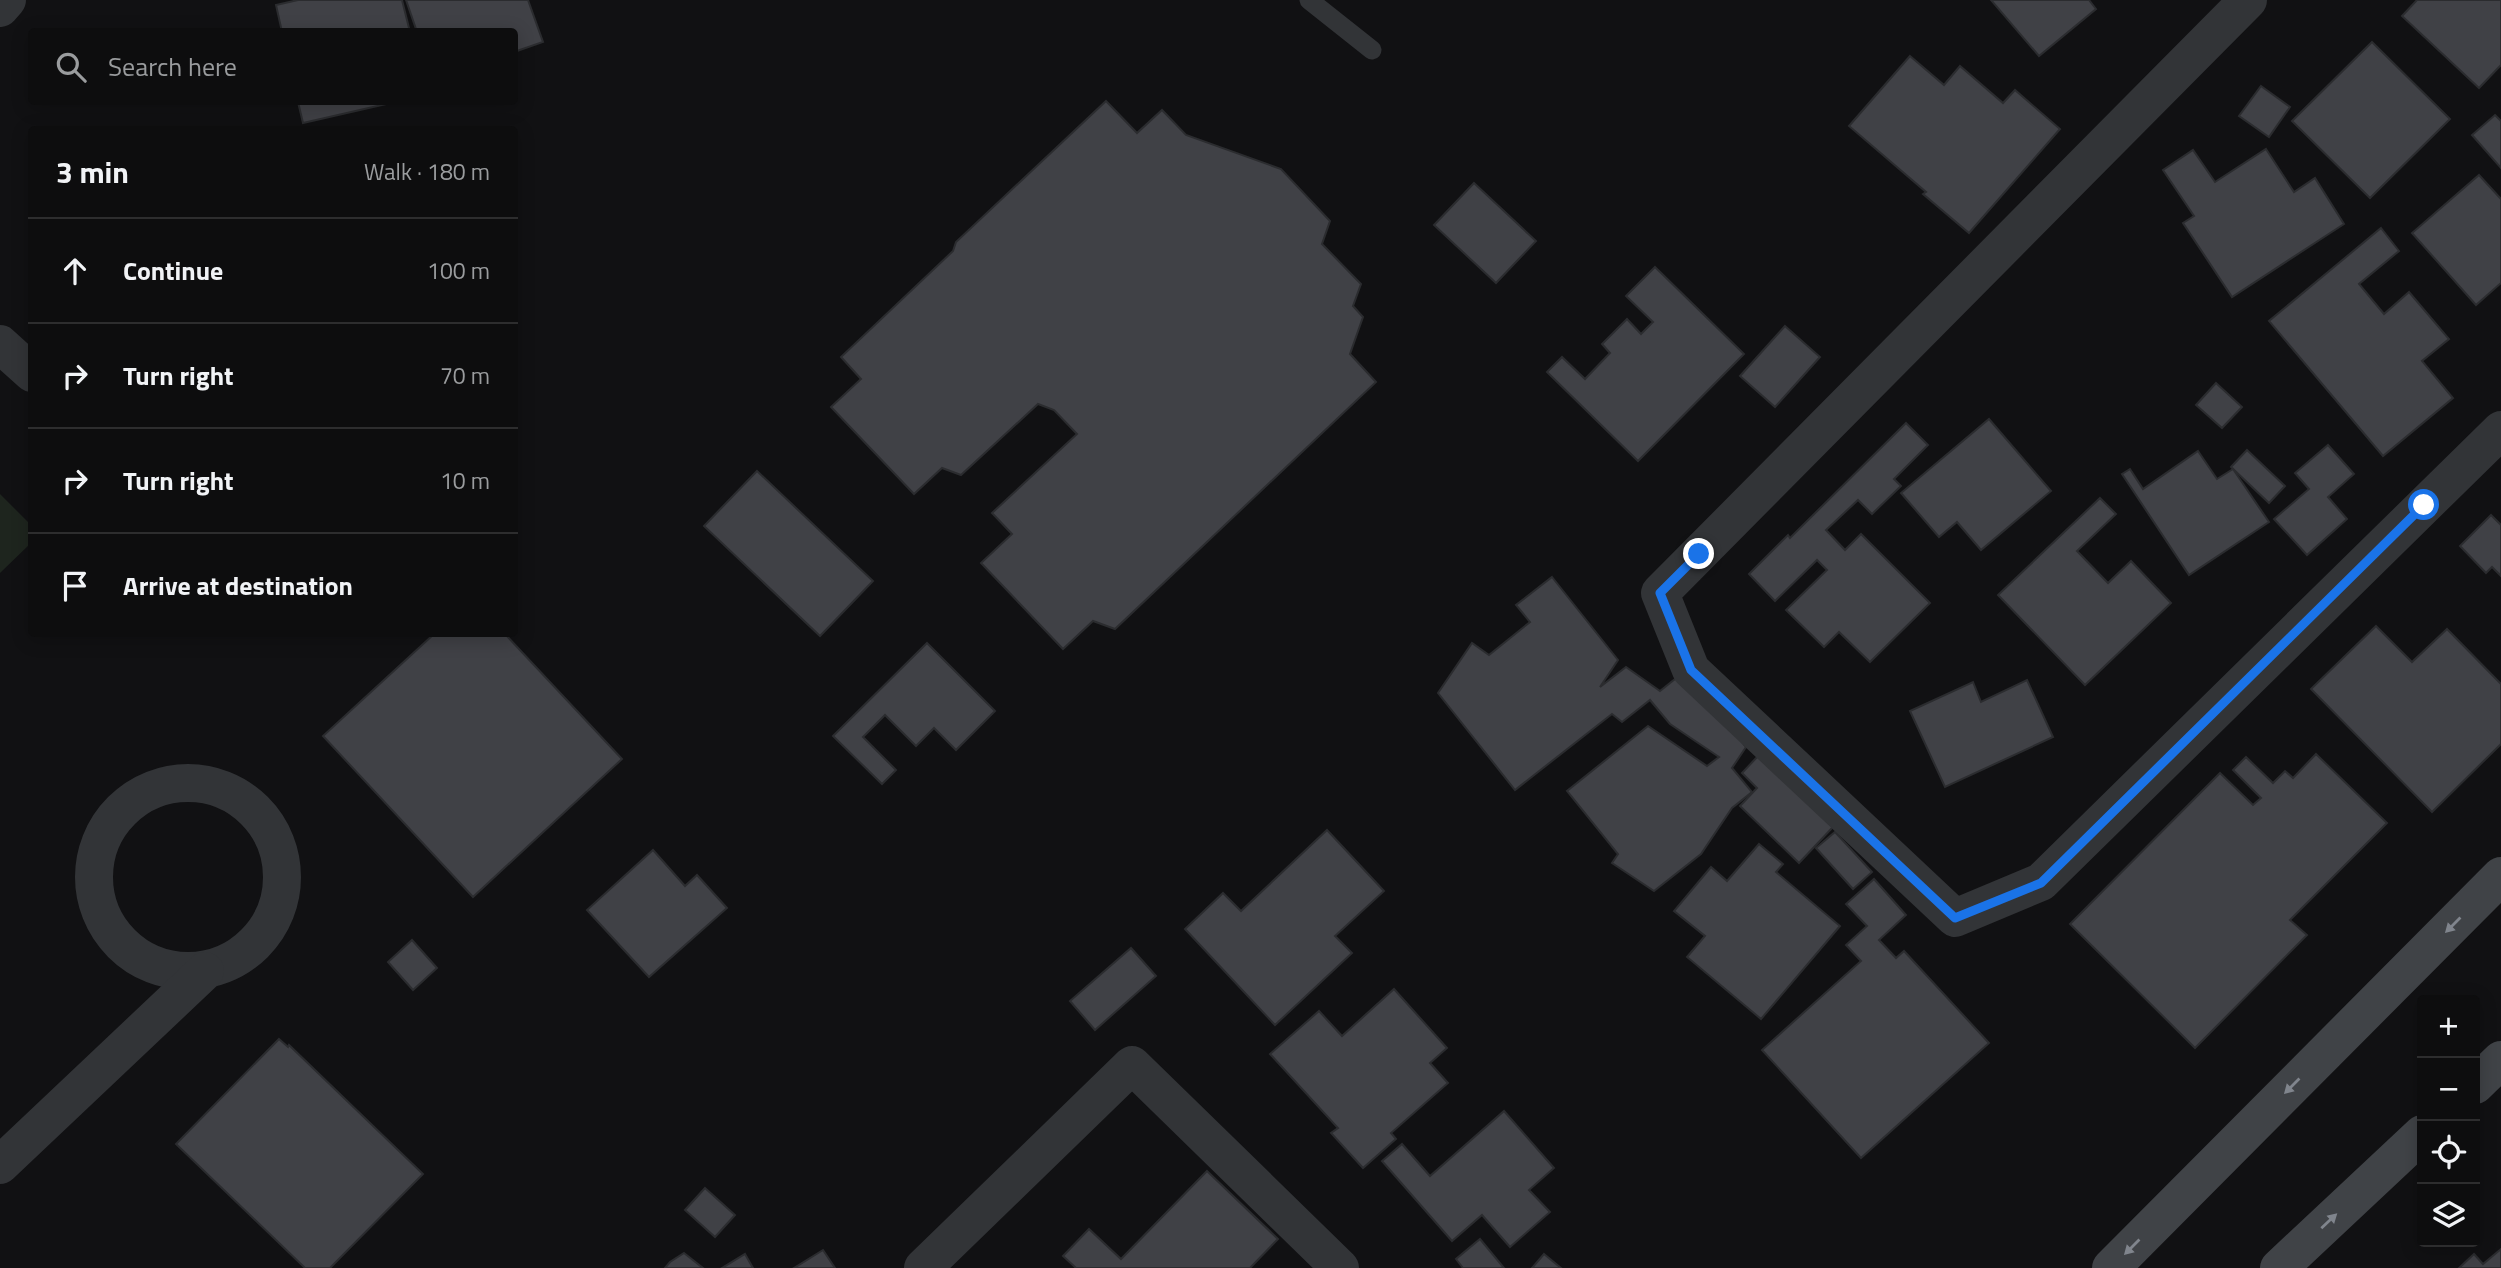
<!DOCTYPE html>
<meta charset="utf-8">
<style>
:root{--surface:#0d0d0e;--page:#161617;--text:#f1f3f6;--muted:#9a9c9e;--line:#2d2d2e}
body{margin:0;font-family:"Titillium Web",sans-serif;background:var(--page);color:var(--text)}
.controls{position:absolute;right:21px;bottom:21px;display:grid;overflow:hidden;border-radius:7px;box-shadow:0 4px 18px #0003}
.controls button{width:63px;height:63px;display:grid;place-items:center;padding:0;border:0;border-bottom:2px solid var(--line);background:var(--surface);color:var(--text);font:35px sans-serif}
.stop{position:absolute;width:21px;height:21px;margin:-16px;border:5px solid #1a73e8;border-radius:50%;background:#fff}
.stop.end{background:#1a73e8;border-color:#fff;box-shadow:0 2px 7px #0008}
.list{margin:0;padding:0;list-style:none}
h2{display:flex;justify-content:space-between;align-items:center;height:91px;margin:0;padding:0 28px;font-size:30px}
h2 small{font-size:23px;font-weight:400;color:var(--muted)}
.list li{display:grid;grid-template-columns:46px 1fr auto;gap:21px;align-items:center;box-sizing:border-box;height:105px;padding:0 28px;border-top:2px solid var(--line)}
.list b{display:block;font-size:26px;white-space:nowrap}
.list em{font-size:23px;font-style:normal;color:var(--muted)}
.icon{flex:none;width:38px;height:38px;fill:none;stroke:currentColor;stroke-width:2;stroke-linecap:round;stroke-linejoin:round}
.map{position:relative;flex:none;width:2501px;height:1268px;overflow:hidden}
.search{position:absolute;background:var(--surface);box-shadow:0 4px 18px #0003;left:28px;top:28px;width:490px;height:77px;display:flex;align-items:center;gap:18px;box-sizing:border-box;padding:0 24px;border-radius:7px;color:var(--muted);font-size:26px}
.panel{position:absolute;background:var(--surface);box-shadow:0 4px 18px #0003;left:28px;top:126px;width:490px;height:511px;border-radius:7px}
.map>svg:first-child{display:block}
.green{fill:#1e251e}
.building{fill:#404146;stroke:#2b2c2f;stroke-width:2}
.lines{fill:none;stroke-linecap:round;stroke-linejoin:round}
.lane{stroke:#323437;stroke-width:19}
.street{stroke:#323437;stroke-width:38}
.secondary{stroke:#404347;stroke-width:38}
.oneway{fill:#80858d}
.route{stroke:#1a73e8;stroke-width:9}
</style>
<div class="map">
<svg width="2501" height="1268" viewBox="0 0 2501 1268">
<rect width="100%" height="100%" fill="#111113"/>
<path class="green" d="M0 494 32 526 31 543 0 573Z"/>
<g class="building">
<path d="M298 0H402L410 32H282L276 5Z"/>
<path d="M406 0H528L543 42 514 52V32H417Z"/>
<path d="M1991 0H2089L2096 9 2039 56Z"/>
<path d="M2417 0H2501V65L2479 88 2402 16Z"/>
<path d="M2372 42 2450 119 2370 198 2292 121Z"/>
<path d="M1910 56 1944 85 1960 66 2003 103 2015 90 2060 129 1969 233 1923 194 1926 192 1849 126Z"/>
<path d="M2261 86 2290 107 2269 137 2239 116Z"/>
<path d="M1106 101 1137 133 1162 110 1186 135 1281 169 1330 221 1322 244 1361 284 1353 306 1363 317 1350 354 1376 382 1115 629 1093 621 1063 649 981 563 1012 534 992 513 1077 434 1054 410 1038 404 961 475 942 468 914 494 831 407 861 379 841 357 953 251 956 242Z"/>
<path d="M298 102H395L303 123Z"/>
<path d="M2495 115 2501 121V168L2472 135Z"/>
<path d="M2266 149 2294 192 2315 178 2344 224 2232 297 2183 223 2194 216 2163 170 2193 150 2215 182Z"/>
<path d="M2479 175 2501 199V283L2476 305 2412 233Z"/>
<path d="M1474 183 1536 241 1496 283 1434 225Z"/>
<path d="M2381 228 2399 251 2359 284 2384 314 2409 292 2449 339 2422 361 2453 398 2383 456 2269 321Z"/>
<path d="M1655 267 1744 354 1638 461 1547 372 1562 357 1585 379 1610 353 1602 344 1627 319 1641 334 1653 322 1626 296Z"/>
<path d="M1785 326 1820 357 1775 407 1740 376Z"/>
<path d="M2216 383 2242 407 2222 428 2196 405Z"/>
<path d="M1989 419 2051 491 1981 550 1957 522 1939 537 1901 493Z"/>
<path d="M1906 423 1928 445 1894 479 1901 486 1872 514 1858 500 1826 530 1845 550 1861 534 1930 603 1870 662 1839 632 1824 647 1786 610 1827 570 1817 560 1775 601 1749 574 1788 535 1790 538Z"/>
<path d="M2328 445 2354 474 2328 497 2347 519 2307 555 2274 519 2309 489 2295 473Z"/>
<path d="M2247 450 2285 486 2269 503 2231 467Z"/>
<path d="M2198 451 2217 479 2233 469 2269 522 2189 575 2122 474 2130 469 2143 489Z"/>
<path d="M757 471 873 581 820 636 704 526Z"/>
<path d="M2100 498 2116 514 2077 551 2108 583 2131 561 2171 603 2085 685 1998 595Z"/>
<path d="M2491 515 2501 525V576L2492 567 2486 573 2460 546Z"/>
<path d="M1552 577 1618 660 1600 687 1626 667 1660 691 1685 671 1746 747 1732 768 1752 792 1732 808 1701 854 1654 891 1612 863 1618 854 1567 791 1648 726 1707 766 1719 757 1670 724 1650 700 1622 722 1612 714 1515 790 1438 693 1472 643 1489 655 1530 622 1516 605Z"/>
<path d="M2376 626 2412 662 2447 629 2501 684V744L2432 812 2311 689Z"/>
<path d="M434 634H505L622 759 473 897 323 736Z"/>
<path d="M927 643 995 711 956 750 934 728 916 746 885 715 863 737 896 770 882 784 833 736Z"/>
<path d="M2027 680 2053 737 1945 787 1910 711 1973 682 1981 702Z"/>
<path d="M2316 754 2387 823 2290 920 2307 935 2195 1048 2070 924 2220 773 2253 805 2261 798 2233 770 2246 757 2273 783 2285 771 2293 778Z"/>
<path d="M1759 755 1833 827 1799 863 1740 806 1757 788 1742 773Z"/>
<path d="M1327 830 1384 891 1335 936 1352 953 1275 1025 1185 929 1223 893 1241 911Z"/>
<path d="M1835 832 1872 872 1853 889 1816 848Z"/>
<path d="M1759 844 1783 864 1776 872 1840 926 1761 1019 1687 957 1705 936 1674 911 1711 867 1727 881Z"/>
<path d="M653 850 685 886 697 875 727 908 649 977 587 910Z"/>
<path d="M1874 879 1906 915 1879 940 1896 958 1904 951 1989 1043 1861 1158 1762 1050 1861 961 1846 945 1867 926 1846 904Z"/>
<path d="M412 940 437 968 413 990 388 962Z"/>
<path d="M1131 948 1156 976 1095 1030 1070 1001Z"/>
<path d="M1394 989 1447 1048 1430 1063 1448 1083 1391 1133 1396 1139 1363 1168 1331 1133 1338 1128 1270 1054 1319 1011 1342 1036Z"/>
<path d="M279 1039 288 1047 289 1045 423 1174 330 1268H305L176 1144Z"/>
<path d="M1504 1111 1554 1168 1529 1190 1550 1212 1510 1247 1482 1215 1452 1241 1382 1161 1402 1144 1430 1176Z"/>
<path d="M1207 1171 1278 1239 1250 1268H1076L1063 1256 1089 1229 1121 1259Z"/>
<path d="M705 1188 735 1215 715 1237 685 1210Z"/>
<path d="M1480 1239 1504 1268H1463L1456 1259Z"/>
<path d="M2501 1249V1268H2459L2474 1254 2483 1264Z"/>
<path d="M823 1250 835 1268H794Z"/>
<path d="M684 1253 703 1268H665L670 1262Z"/>
<path d="M745 1254 753 1268H722Z"/>
<path d="M1544 1254 1561 1268H1532Z"/>
</g>
<g class="lines">
<path class="lane" d="M1309 0 1372 50"/>
<g class="street">
<path d="M2248 0 1660 593 1691 670 1955 918 2041 882 2501 430"/>
<path d="M0 8 7 0"/>
<path d="M0 344 32 373"/>
<circle cx="188" cy="877" r="94"/>
<path d="M0 1165 205 971"/>
<path d="M923 1268 1132 1065 1340 1268"/>
</g>
<g class="secondary">
<path d="M2475 1085 2501 1060"/>
<path d="M2111 1268 2501 876"/>
<path d="M2279 1268 2422 1134"/>
</g>
</g>
<defs><path id="oneway-solid" d="M-6-.8H1V-3.2L6.5 0L1 3.2V.8H-6Z" transform="scale(1.75)"/></defs>
<g class="oneway">
<use href="#oneway-solid" transform="translate(2453 925) rotate(135)"/>
<use href="#oneway-solid" transform="translate(2292 1086) rotate(135)"/>
<use href="#oneway-solid" transform="translate(2329 1221) rotate(-43)"/>
<use href="#oneway-solid" transform="translate(2132 1247) rotate(135)"/>
</g>
<g class="lines">
<path class="route" d="M1699 554 1660 593 1691 670 1955 918 2041 883 2424 505"/>
</g>
</svg>
<div class="controls">
<button>+</button>
<button>−</button>
<button><svg class="icon" aria-label="locate" viewBox="0 0 24 24"><circle cx="12" cy="12" r="6"/><path d="M12 2v4M12 18v4M2 12h4M18 12h4"/></svg></button>
<button><svg class="icon" aria-label="layers" viewBox="0 0 24 24"><path d="M12 4l9 5-9 5-9-5zM3 14l9 5 9-5"/></svg></button>
</div>
<div class="stop" style="left:2424px;top:505px"></div>
<div class="stop end" style="left:1699px;top:554px"></div>
<div class="search"><svg class="icon" aria-label="search" viewBox="0 0 24 24"><circle cx="10" cy="10" r="6"/><path d="M15 15l6 6"/></svg>Search here</div>
<section class="panel">
<h2>3 min<small>Walk · 180 m</small></h2>
<ul class="list">
<li><svg class="icon" aria-label="ahead" viewBox="0 0 24 24"><path d="M12 20V5M6 11l6-6 6 6"/></svg><div><b>Continue</b></div><em>100 m</em></li>
<li><svg class="icon" aria-label="right" viewBox="0 0 24 24"><path d="M7 20v-9h11M14 6l5 5-5 5"/></svg><div><b>Turn right</b></div><em>70 m</em></li>
<li><svg class="icon" aria-label="right" viewBox="0 0 24 24"><path d="M7 20v-9h11M14 6l5 5-5 5"/></svg><div><b>Turn right</b></div><em>10 m</em></li>
<li><svg class="icon" aria-label="arrive" viewBox="0 0 24 24"><path d="M6 21V4h12l-3 4 3 4H6"/></svg><div><b>Arrive at destination</b></div></li>
</ul>
</section>
</div>
